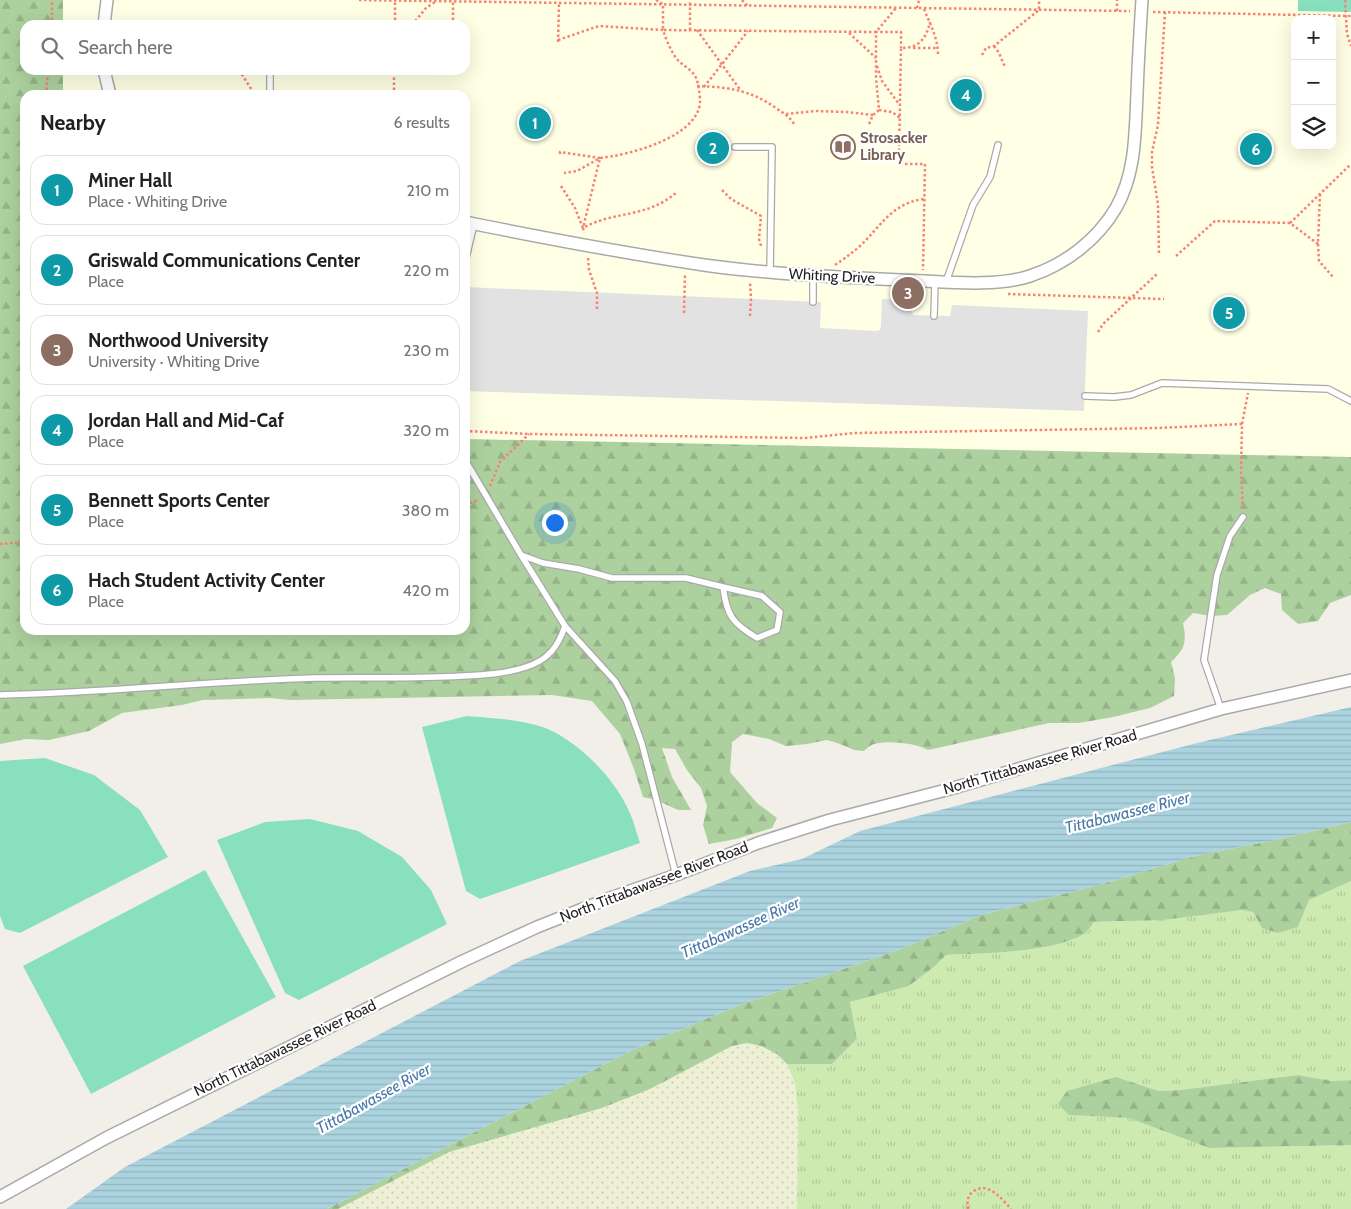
<!DOCTYPE html>
<meta charset="utf-8">
<style>
:root{--surface:#fff;--page:#f2f2f2;--text:#202124;--muted:#757577;--line:#e0e0e0;--accent:#b45309}
body{margin:0;font-family:Cabin,sans-serif;background:var(--page);color:var(--text)}
.controls{position:absolute;right:15px;top:15px;display:grid;overflow:hidden;border-radius:10px;box-shadow:0 5px 20px #0002}
.controls button{width:45px;height:45px;display:grid;place-items:center;padding:0;border:0;border-bottom:1px solid var(--line);background:var(--surface);color:var(--text);font:25px sans-serif}
.you{position:absolute;left:554px;top:522px;width:18px;height:18px;margin:-12px;border:4px solid #fff;border-radius:50%;background:#1a73e8;box-shadow:0 0 0 8px #1a73e833}
.badge{display:grid;place-items:center;width:32px;height:32px;border-radius:50%;background:var(--accent);color:#fff;font-size:16px;font-weight:700}
.pin{position:absolute;translate:-50% -50%;border:2px solid #fff;box-shadow:0 1px 5px #0006}
.list{margin:0;padding:0;list-style:none}
h2{display:flex;justify-content:space-between;align-items:center;height:65px;margin:0;padding:0 20px;font-size:21px}
h2 small{font-size:16px;font-weight:400;color:var(--muted)}
.list li{display:grid;grid-template-columns:32px 1fr auto;gap:15px;align-items:center;box-sizing:border-box;height:70px;margin:0 10px 10px;padding:0 10px;border:1px solid var(--line);border-radius:15px}
.list b{display:block;font-size:19px;white-space:nowrap}
.list p{margin:0;font-size:16px;white-space:nowrap;color:var(--muted)}
.list em{font-size:16px;font-style:normal;color:var(--muted)}
.icon{flex:none;width:28px;height:28px;fill:none;stroke:currentColor;stroke-width:2;stroke-linecap:round;stroke-linejoin:round}
.map{position:relative;flex:none;width:1351px;height:1209px;overflow:hidden}
.search{position:absolute;background:var(--surface);box-shadow:0 5px 20px #0002;left:20px;top:20px;width:450px;height:55px;display:flex;align-items:center;gap:12px;box-sizing:border-box;padding:0 18px;border-radius:15px;color:var(--muted);font-size:19px}
.panel{position:absolute;background:var(--surface);box-shadow:0 5px 20px #0002;left:20px;top:90px;width:450px;height:545px;border-radius:15px}
.map>svg:first-child{display:block}
.education{fill:#ffffe5;fill-rule:evenodd}
.farmland{fill:url(#farmland-dots)}
.grass{fill:url(#grass-tufts)}
.forest{fill:url(#forest-firs)}
.pitch{fill:#88e0be}
.parking{fill:#e2e2e2}
.water{fill:url(#water-rules)}
.lines{fill:none;stroke-linecap:round;stroke-linejoin:round}
.service-casing{stroke:#a9a9a9;stroke-width:8}
.minor-casing{stroke:#a9a9a9;stroke-width:14}
.path{stroke:#fa8072;stroke-width:2.5;stroke-dasharray:2.5 2.5;stroke-linecap:butt}
.service{stroke:#fff;stroke-width:5.5}
.minor{stroke:#fff;stroke-width:11}
.labels{text-anchor:middle;stroke-width:4.5;stroke-linejoin:round;paint-order:stroke}
.education-label{font-size:15px;font-weight:bold;fill:#785e54;stroke:#fff;text-anchor:start}
.street-label{font-size:15px;fill:#222;stroke:#fff}
.water-label{font-size:16px;font-style:italic;fill:#4a7aab;stroke:#fff}
</style>
<div class="map">
<svg width="1351" height="1209" viewBox="0 0 1351 1209">
<defs>
<pattern id="farmland-dots" width="8" height="8" patternUnits="userSpaceOnUse" patternTransform="scale(1.25)"><rect width="8" height="8" fill="#eef0d5"/><path d="M2 2h.1M6 6h.1" fill="none" stroke="#ccceb7" stroke-width="1.8" stroke-linecap="round"/></pattern>
<pattern id="grass-tufts" width="24" height="20" patternUnits="userSpaceOnUse" patternTransform="scale(1.25)"><rect width="24" height="20" fill="#cdebb0"/><path d="M3 7l-1-3M5 7V3M7 7l1-3M15 17l-1-3M17 17v-4M19 17l1-3" fill="none" stroke="#b0c997"/></pattern>
<pattern id="forest-firs" width="22" height="20" patternUnits="userSpaceOnUse" patternTransform="scale(1.25)"><rect width="22" height="20" fill="#add19e"/><path d="M5 1l3.5 6h-7zM16 11l3.5 6h-7z" fill="#95b388"/></pattern>
<pattern id="water-rules" width="6" height="5" patternUnits="userSpaceOnUse" patternTransform="scale(1.25)"><rect width="6" height="5" fill="#aad3df"/><path d="M0 2.5h6" fill="none" stroke="#92b5bf"/></pattern>
</defs>
<rect width="100%" height="100%" fill="#f2efe9"/>
<path class="education" d="M63 0H1351V457L465 439V95H63V70H465V25H63ZM1295 19H1332V146H1295Z"/>
<path class="farmland" d="M747 1043 761 1046 777 1054 787 1064 795 1083 798 1112 797 1209H338L449 1152 602 1108 732 1046Z"/>
<path class="grass" d="M1351 881V1080L1332 1081 1298 1075 1181 1090 1159 1091 1116 1077 1069 1115 1129 1118 1209 1148 1351 1145V1209H797L798 1111 795 1083 787 1064H832L857 1039 850 1002 909 986 935 966 946 955C985 953 1050 953 1084 934 1088 931 1091 926 1094 922H1114L1242 910 1253 912 1262 928 1298 927 1309 900Z"/>
<g class="forest">
<path d="M0 0H63V25H25V70H63V95H25V630H465V439L1351 457V595L1330 603 1318 621 1298 624 1282 610 1281 594 1265 588 1250 595 1227 615 1211 616 1193 613 1183 623C1187 642 1185 649 1171 662L1175 678 1174 696 1150 708 1113 717 1079 723H1049L928 750C916 743 888 740 874 744 871 745 867 748 864 751L854 750 840 744 827 740 807 744 786 746 769 739 743 734 732 742 730 772 757 803 777 818 772 828 736 839 709 844 703 825 707 806 701 788 687 770 675 749 662 748 672 777 691 810H678L656 800 643 797 634 769 620 734 592 701 552 695 290 700 270 698 203 700 182 705 122 713 89 731 49 740 26 739 0 744Z"/>
<path d="M1351 822V881L1309 900 1298 927 1278 933 1262 928 1253 912 1242 910 1162 920 1094 922C1091 926 1088 931 1084 934 1051 953 985 953 946 955L935 966 909 986 850 1002 857 1039 832 1064H787L777 1054 761 1046 747 1043 732 1046 650 1089 602 1108 449 1152 338 1209H327L632 1050 737 1006 898 950 981 915 1102 884 1195 856 1275 840Z"/>
<path d="M1298 1075 1332 1081 1351 1080V1145L1209 1148 1129 1118 1069 1115 1058 1104 1067 1091 1116 1077 1159 1091 1181 1090Z"/>
</g>
<g class="pitch">
<path d="M1298 0H1351V12L1298 11Z"/>
<path d="M467 716C491 718 528 720 550 730 581 745 612 776 627 807 633 818 636 831 640 843L480 899 466 891 422 727Z"/>
<path d="M45 758 94 775 140 810 168 857 20 933 5 929 0 916V761Z"/>
<path d="M310 819 358 831 402 857 431 890 447 924 299 1000 285 993 217 840 265 822Z"/>
<path d="M205 870 276 997 91 1094 23 966Z"/>
</g>
<path class="parking" d="M465 287 821 302 820 328 876 331 880 330 881 326 882 299 912 300 911 311 914 315 950 316 952 305 1088 311 1084 411 465 391Z"/>
<path class="water" d="M1351 707V822L1275 840 1195 856 1102 884 981 915 898 950 737 1006 632 1050 327 1209H66L125 1167 520 961 750 871 802 859 860 831 1197 743Z"/>
<g class="lines">
<defs>
<g id="service">
<path d="M270 95V70"/>
<path d="M735 147H772L770 272"/>
<path d="M465 262 474 224"/>
<path d="M946 282 973 205 990 177 998 145"/>
<path d="M813 302V276"/>
<path d="M934 316 935 281"/>
<path d="M1085 396 1114 397 1131 395 1162 383 1328 389 1351 401"/>
<path d="M465 460 521 555 565 626 615 681 627 702 642 744 676 875"/>
<path d="M521 555 543 563 579 569 612 578H686L723 587C727 616 732 623 757 638L777 630 780 612 762 596 723 587"/>
<path d="M0 695C105 693 209 681 314 678 363 677 413 679 462 676 483 675 505 674 526 667 548 660 558 647 565 626"/>
<path d="M1221 709 1204 660 1217 575 1230 536 1243 517"/>
</g>
<g id="minor">
<path d="M104 25 107 0"/>
<path d="M104 70 110 95"/>
<path d="M465 222C544 238 624 253 704 265 769 274 835 277 901 280 939 281 994 288 1030 276 1066 264 1097 240 1116 208 1136 173 1135 133 1137 94 1138 63 1140 31 1142 0"/>
<path d="M0 1197 106 1138 463 961 537 927 610 898 676 875 758 843 830 820 950 789 1221 709 1351 680"/>
</g>
</defs>
<use href="#service" class="service-casing"/>
<use href="#minor" class="minor-casing"/>
<g class="path">
<path d="M359 0 1130 11"/>
<path d="M656 0 663 4V30L876 32 896 8"/>
<path d="M742 0 748 6"/>
<path d="M1345 0 1347 34 1351 46"/>
<path d="M917 8 919 0"/>
<path d="M924 9C930 24 938 38 938 55"/>
<path d="M1117 11V0"/>
<path d="M1153 12 1351 16"/>
<path d="M52 25V0"/>
<path d="M395 25V0"/>
<path d="M412 25 426 8 435 2"/>
<path d="M453 25V1"/>
<path d="M690 30V0"/>
<path d="M697 30 741 91"/>
<path d="M849 33 876 58"/>
<path d="M558 40 599 26 663 30C666 39 670 49 676 58 682 66 693 69 697 80 699 89 702 103 698 111 686 140 628 155 600 158L583 228 584 233"/>
<path d="M558 42 559 3"/>
<path d="M994 46 999 53 1005 67"/>
<path d="M913 48H938"/>
<path d="M982 55 986 48 994 46 1039 10V0"/>
<path d="M877 66 882 81 899 104"/>
<path d="M239 70 255 95"/>
<path d="M697 86C729 87 750 90 776 108 783 113 790 117 794 124"/>
<path d="M704 87 748 31"/>
<path d="M46 95 48 70"/>
<path d="M394 95V70"/>
<path d="M879 110 892 112 900 118"/>
<path d="M786 114 815 111 847 112 873 115"/>
<path d="M869 124 873 115 879 110 876 78V32H901V48"/>
<path d="M560 154V152L600 158 577 171 564 173"/>
<path d="M898 155H899L901 48C919 48 926 39 930 22"/>
<path d="M899 155V164H925L923 270"/>
<path d="M561 186 575 208 583 228C615 210 646 219 677 192"/>
<path d="M722 190 731 199 761 216 759 239 761 246"/>
<path d="M1320 194 1318 244 1319 261 1333 277"/>
<path d="M1318 244 1290 223 1351 164"/>
<path d="M1159 253 1158 204 1152 167V152L1158 125 1165 12"/>
<path d="M1176 256 1215 221 1290 223"/>
<path d="M588 258 589 270 597 293V310"/>
<path d="M835 265C844 259 852 253 860 246 881 226 892 203 924 199"/>
<path d="M1008 294 1164 299"/>
<path d="M901 300 905 292"/>
<path d="M684 313 685 274"/>
<path d="M750 316 751 299 750 282"/>
<path d="M1098 332 1103 324 1157 274"/>
<path d="M1242 424 1248 393"/>
<path d="M465 431 529 434 804 438 855 433 1159 428 1242 424 1241 471 1243 510"/>
<path d="M490 486 500 462 529 434"/>
<path d="M465 505 478 500"/>
<path d="M0 544 25 542"/>
<path d="M968 1209C967 1202 967 1195 974 1191 988 1181 1002 1199 1011 1209"/>
</g>
<use href="#service" class="service"/>
<use href="#minor" class="minor"/>
</g>
<defs>
<symbol id="library-ring" viewBox="-11 -11 22 22"><circle r="9.5" fill="#fff" stroke="#8d6e63" stroke-width="1.5"/><path d="M-6-4Q-3-5.5-.7-3.5V5Q-3 3-6 4ZM6-4Q3-5.5 .7-3.5V5Q3 3 6 4Z" fill="#8d6e63"/></symbol>
</defs>
<g fill-rule="evenodd">
<use href="#library-ring" x="829" y="133" width="28" height="28"/>
</g>
<g class="labels">
<g class="education-label">
<text x="860" y="143">Strosacker<tspan x="860" dy="17">Library</tspan></text>
</g>
<g class="street-label">
<text transform="translate(832 276) rotate(3)" y="5">Whiting Drive</text>
<text transform="translate(1040 762) rotate(-16)" y="5">North Tittabawassee River Road</text>
<text transform="translate(654 882) rotate(-21)" y="5">North Tittabawassee River Road</text>
<text transform="translate(285 1048) rotate(-26)" y="5">North Tittabawassee River Road</text>
</g>
<g class="water-label">
<text transform="translate(1127 812) rotate(-14)" y="6">Tittabawassee River</text>
<text transform="translate(740 927) rotate(-24)" y="6">Tittabawassee River</text>
<text transform="translate(373 1098) rotate(-29)" y="6">Tittabawassee River</text>
</g>
</g>
</svg>
<div class="controls">
<button>+</button>
<button>−</button>
<button><svg class="icon" aria-label="layers" viewBox="0 0 24 24"><path d="M12 4l9 5-9 5-9-5zM3 14l9 5 9-5"/></svg></button>
</div>
<div class="you"></div>
<div class="pin badge" style="left:535px;top:123px;background:#0f9aa8">1</div>
<div class="pin badge" style="left:713px;top:148px;background:#0f9aa8">2</div>
<div class="pin badge" style="left:908px;top:293px;background:#8d6e63">3</div>
<div class="pin badge" style="left:966px;top:95px;background:#0f9aa8">4</div>
<div class="pin badge" style="left:1229px;top:313px;background:#0f9aa8">5</div>
<div class="pin badge" style="left:1256px;top:149px;background:#0f9aa8">6</div>
<div class="search"><svg class="icon" aria-label="search" viewBox="0 0 24 24"><circle cx="10" cy="10" r="6"/><path d="M15 15l6 6"/></svg>Search here</div>
<section class="panel">
<h2>Nearby<small>6 results</small></h2>
<ul class="list">
<li><span class="badge" style="background:#0f9aa8">1</span><div><b>Miner Hall</b><p>Place · Whiting Drive</p></div><em>210 m</em></li>
<li><span class="badge" style="background:#0f9aa8">2</span><div><b>Griswald Communications Center</b><p>Place</p></div><em>220 m</em></li>
<li><span class="badge" style="background:#8d6e63">3</span><div><b>Northwood University</b><p>University · Whiting Drive</p></div><em>230 m</em></li>
<li><span class="badge" style="background:#0f9aa8">4</span><div><b>Jordan Hall and Mid-Caf</b><p>Place</p></div><em>320 m</em></li>
<li><span class="badge" style="background:#0f9aa8">5</span><div><b>Bennett Sports Center</b><p>Place</p></div><em>380 m</em></li>
<li><span class="badge" style="background:#0f9aa8">6</span><div><b>Hach Student Activity Center</b><p>Place</p></div><em>420 m</em></li>
</ul>
</section>
</div>
